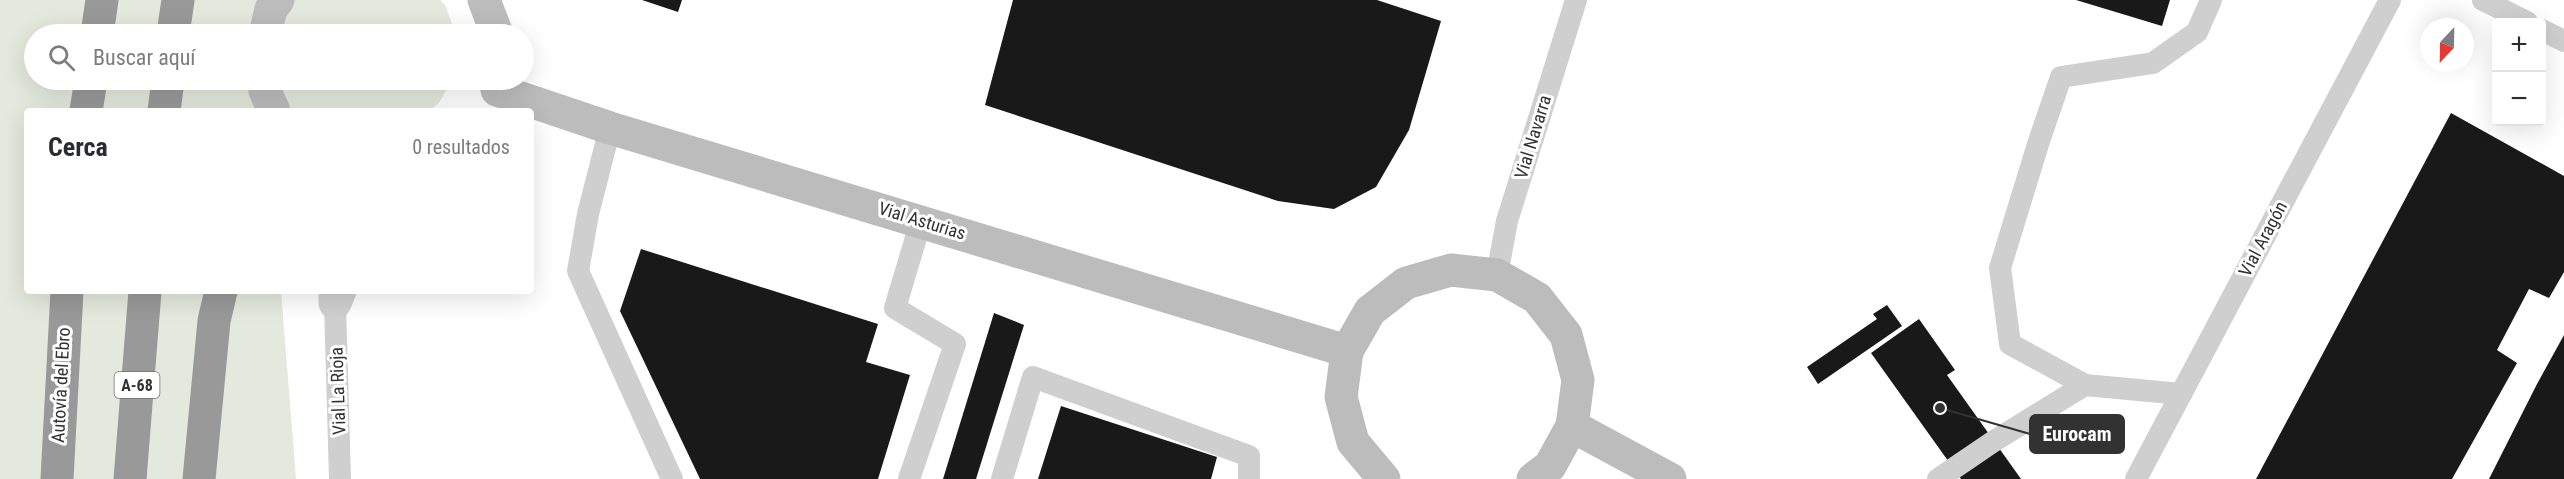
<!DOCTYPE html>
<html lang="es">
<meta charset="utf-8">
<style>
:root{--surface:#fff;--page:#f7f7f7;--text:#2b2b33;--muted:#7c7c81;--line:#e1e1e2}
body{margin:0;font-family:"Roboto Condensed",sans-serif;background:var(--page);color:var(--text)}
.controls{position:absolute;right:18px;top:18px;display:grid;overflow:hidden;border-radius:6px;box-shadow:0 6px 24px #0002}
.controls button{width:54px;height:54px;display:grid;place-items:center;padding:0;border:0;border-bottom:2px solid var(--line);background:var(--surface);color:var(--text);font:30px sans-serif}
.compass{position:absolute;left:2420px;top:18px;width:54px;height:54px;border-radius:50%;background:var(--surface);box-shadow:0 6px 24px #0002;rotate:202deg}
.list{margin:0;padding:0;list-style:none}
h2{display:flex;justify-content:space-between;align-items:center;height:78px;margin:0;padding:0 24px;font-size:26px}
h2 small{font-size:20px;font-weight:400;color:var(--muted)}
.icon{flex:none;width:33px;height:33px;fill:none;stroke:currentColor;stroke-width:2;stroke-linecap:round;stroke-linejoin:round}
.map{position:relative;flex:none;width:2564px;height:479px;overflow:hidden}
.search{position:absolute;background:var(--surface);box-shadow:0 6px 24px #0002;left:24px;top:24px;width:510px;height:66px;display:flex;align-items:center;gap:15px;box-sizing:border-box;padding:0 21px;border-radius:33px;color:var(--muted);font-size:22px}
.panel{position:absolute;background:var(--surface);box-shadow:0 6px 24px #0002;left:24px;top:108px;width:510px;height:186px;border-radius:6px}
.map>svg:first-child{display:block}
.green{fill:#e3e9dc}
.building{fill:#191919}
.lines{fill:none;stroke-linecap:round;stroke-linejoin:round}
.lane{stroke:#cfcfcf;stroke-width:22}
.street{stroke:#cfcfcf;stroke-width:33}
.secondary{stroke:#bcbcbc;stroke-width:33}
.highway{stroke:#999;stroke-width:33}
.labels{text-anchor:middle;stroke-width:6;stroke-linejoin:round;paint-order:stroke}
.shield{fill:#fff;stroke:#707070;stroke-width:1.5}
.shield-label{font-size:16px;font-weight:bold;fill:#323232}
.street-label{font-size:18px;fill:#323232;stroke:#fff}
.leader{fill:none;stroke:#323232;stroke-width:2}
.callout-dot{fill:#323232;stroke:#fff;stroke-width:2}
.callout{fill:#323232;stroke:#323232;stroke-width:2}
.callout-label{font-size:20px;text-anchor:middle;font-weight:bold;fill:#fff}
</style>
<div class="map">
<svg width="2564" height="479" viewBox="0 0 2564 479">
<rect width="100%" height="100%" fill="#fff"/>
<path class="green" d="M0 0H440L445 5 456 34H34V80H452L439 103 429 111H27V291H281L296 479H0Z"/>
<g class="building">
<path d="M642 0H682L678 12Z"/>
<path d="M1013 0H1377L1441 21 1409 130 1376 187 1334 209 1278 201 985 105Z"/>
<path d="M2076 0H2170L2162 26Z"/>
<path d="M2451 113 2564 176V272L2549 298 2529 289 2497 350 2517 363 2452 479H2256Z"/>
<path d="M641 249 878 324 866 362 910 375 878 479H700L620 311Z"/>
<path d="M1887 305 1902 326 1818 384 1807 367 1877 319 1873 314Z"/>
<path d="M994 313 1024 325 976 479H943Z"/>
<path d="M1919 319 1955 370 1947 375 2021 479H1961L1871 353Z"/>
<path d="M2564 335V479H2489L2537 384Z"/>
<path d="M1061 406 1217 457 1211 479H1038Z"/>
</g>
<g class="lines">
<g class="lane">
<path d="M2483 0 2527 22"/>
<path d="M2542 30 2564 41"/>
<path d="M610 128 588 214 578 271 672 479"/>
<path d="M1497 275 1507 221 1576 0"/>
<path d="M335 303 340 479"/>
<path d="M2085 385 2010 344 2000 268 2039 141 2061 77 2153 63 2197 32 2211 0"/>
<path d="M909 479 955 344 895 308 921 221"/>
<path d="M1002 479 1033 377 1249 456V479"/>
<path d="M1938 479 1994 441 2085 385 2181 394"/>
<path d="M2136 479 2390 0"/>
</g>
<path class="street" d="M335 291V303L340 291"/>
<g class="secondary">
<path d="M484 0 497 34"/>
<path d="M265 34 271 9 278 0"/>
<path d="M264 80 265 91 274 111"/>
<path d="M497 90 610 128 1347 351"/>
<path d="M1572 426 1670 479"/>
<path d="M1384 479 1353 442 1341 397 1347 351 1370 311 1406 283 1451 270 1497 275 1537 298 1566 335 1578 380 1572 426 1550 466 1533 479"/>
</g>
<g class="highway">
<path d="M97 34 102 0"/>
<path d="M173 34 178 0"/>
<path d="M86 111 91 80"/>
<path d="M164 111 168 80"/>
<path d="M57 479 67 291"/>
<path d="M130 479 145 291"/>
<path d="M199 479 214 321 221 291"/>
</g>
</g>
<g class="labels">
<rect class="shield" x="114.5" y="372" width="45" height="26" rx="4.5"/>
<g class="shield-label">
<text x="137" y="391">A-68</text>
</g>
<g class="street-label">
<text transform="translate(1533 137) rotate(-73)" y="6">Vial Navarra</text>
<text transform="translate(922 221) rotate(17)" y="6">Vial Asturias</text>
<text transform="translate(2263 239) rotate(-62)" y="6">Vial Aragón</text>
<text transform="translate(61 385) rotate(-87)" y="6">Autovía del Ebro</text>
<text transform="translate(338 391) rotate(-92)" y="6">Vial La Rioja</text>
</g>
</g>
<path class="leader" d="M1940 408L2030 434"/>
<circle class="callout-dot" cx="1940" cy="408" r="6"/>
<rect class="callout" x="2030" y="415" width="94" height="38" rx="6"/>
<g class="callout-label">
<text x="2077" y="441">Eurocam</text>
</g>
</svg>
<div class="controls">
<button>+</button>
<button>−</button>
</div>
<svg class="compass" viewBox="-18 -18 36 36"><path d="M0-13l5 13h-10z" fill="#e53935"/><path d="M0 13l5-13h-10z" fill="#7c7c81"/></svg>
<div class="search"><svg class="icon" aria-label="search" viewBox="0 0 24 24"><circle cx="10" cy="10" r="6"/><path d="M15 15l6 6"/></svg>Buscar aquí</div>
<section class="panel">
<h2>Cerca<small>0 resultados</small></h2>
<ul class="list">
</ul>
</section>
</div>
